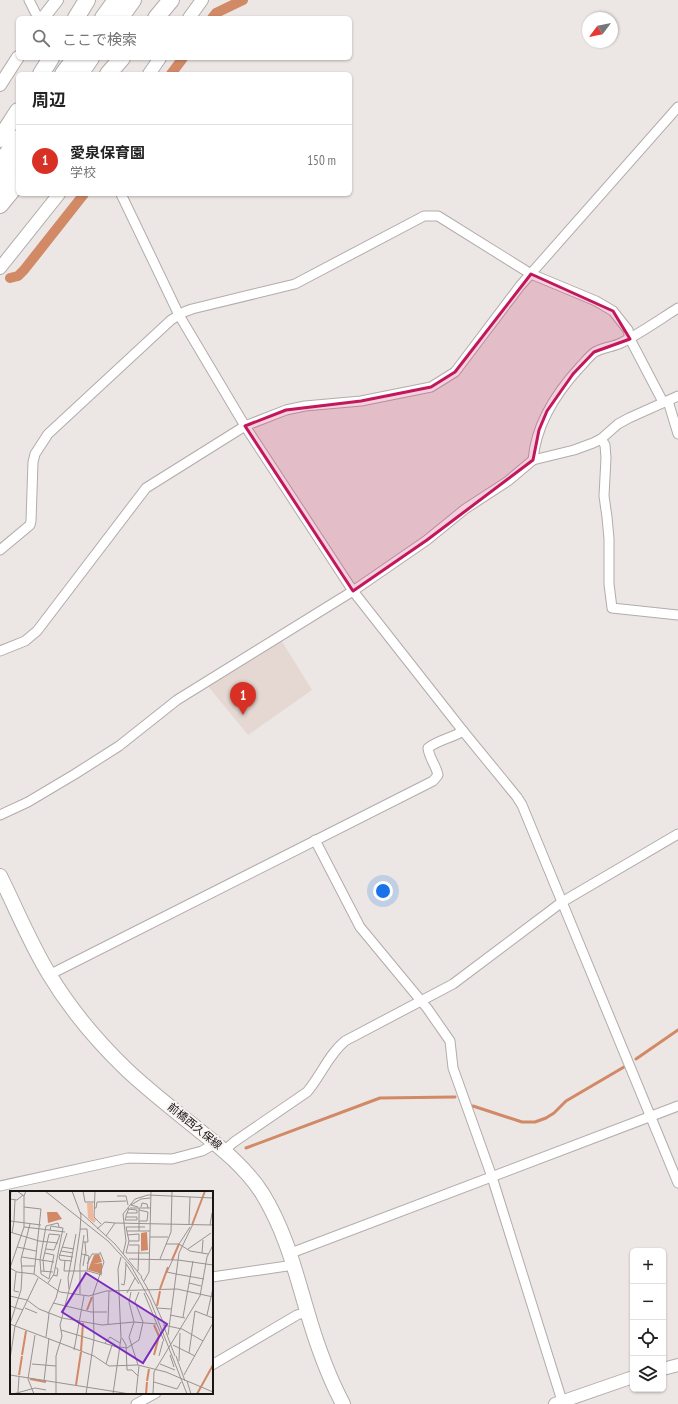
<!DOCTYPE html>
<html lang="ja">
<meta charset="utf-8">
<style>
:root{--surface:#fff;--page:#f6f6f6;--text:#222;--muted:#767676;--line:#e0e0e0;--accent:#d93025}
body{margin:0;font-family:"PT Sans Narrow","Noto Sans JP",sans-serif;background:var(--page);color:var(--text)}
.controls{position:absolute;right:12px;bottom:12px;display:grid;overflow:hidden;border-radius:6px;box-shadow:0 1px 3px #0004}
.controls button{width:36px;height:36px;display:grid;place-items:center;padding:0;border:0;border-bottom:1px solid var(--line);background:var(--surface);color:var(--text);font:20px sans-serif}
.compass{position:absolute;left:582px;top:12px;width:36px;height:36px;border-radius:50%;background:var(--surface);box-shadow:0 1px 3px #0004;rotate:238deg}
.you{position:absolute;left:383px;top:891px;width:14px;height:14px;margin:-10px;border:3px solid #fff;border-radius:50%;background:#1a73e8;box-shadow:0 0 0 6px #1a73e833}
.badge{display:grid;place-items:center;width:26px;height:26px;border-radius:50%;background:var(--accent);color:#fff;font-size:13px;font-weight:700}
.pin{position:absolute;translate:-50% -33px;filter:drop-shadow(0 1px 2px #0008)}
.pin::after{content:'';position:absolute;top:21px;width:14px;height:12px;background:inherit;clip-path:polygon(0 0,100% 0,50% 100%)}
.list{margin:0;padding:0;list-style:none}
h2{display:flex;justify-content:space-between;align-items:center;height:52px;margin:0;padding:0 16px;font-size:17px}
h2 small{font-size:13px;font-weight:400;color:var(--muted)}
.list li{display:grid;grid-template-columns:26px 1fr auto;gap:12px;align-items:center;box-sizing:border-box;height:72px;padding:0 16px;border-top:1px solid var(--line)}
.list b{display:block;font-size:15px;white-space:nowrap}
.list p{margin:0;font-size:13px;white-space:nowrap;color:var(--muted)}
.list em{font-size:13px;font-style:normal;color:var(--muted)}
.icon{flex:none;width:22px;height:22px;fill:none;stroke:currentColor;stroke-width:2;stroke-linecap:round;stroke-linejoin:round}
.map{position:relative;flex:none;width:678px;height:1404px;overflow:hidden}
.search{position:absolute;background:var(--surface);box-shadow:0 1px 3px #0004;left:16px;top:16px;width:336px;height:44px;display:flex;align-items:center;gap:10px;box-sizing:border-box;padding:0 14px;border-radius:6px;color:var(--muted);font-size:15px}
.panel{position:absolute;background:var(--surface);box-shadow:0 1px 3px #0004;left:16px;top:72px;width:336px;height:124px;border-radius:6px}
.map>svg:first-child{display:block}
.built{fill:#e5d8d2}
.lines{fill:none;stroke-linecap:round;stroke-linejoin:round}
.stream{stroke:#d18966;stroke-width:3}
.canal{stroke:#d18966;stroke-width:10}
.street-casing{stroke:#b2acaa;stroke-width:11}
.secondary-casing{stroke:#b2acaa;stroke-width:14}
.primary-casing{stroke:#b2acaa;stroke-width:16}
.highway-casing{stroke:#b2acaa;stroke-width:18}
.street{stroke:#fff;stroke-width:9}
.secondary{stroke:#fff;stroke-width:12}
.primary{stroke:#fff;stroke-width:14}
.highway{stroke:#fff;stroke-width:16}
.marked{fill:#c2185b;fill-opacity:0.2;stroke:#c2185b;stroke-width:3;stroke-linejoin:round}
.labels{text-anchor:middle;stroke-width:4;stroke-linejoin:round;paint-order:stroke}
.street-label{font-size:11px;fill:#181615;stroke:#f9f3f1}
.inset-river{fill:none;stroke:#d18966;stroke-width:2}
.inset-road{fill:none;stroke:#979391;stroke-width:1}
.view{fill:#7b2cbf;fill-opacity:0.15;stroke:#7b2cbf;stroke-width:2}
.inset-edge{fill:none;stroke:#181615;stroke-width:2}
</style>
<div class="map">
<svg width="678" height="1404" viewBox="0 0 678 1404">
<rect width="100%" height="100%" fill="#ece6e4"/>
<path class="built" d="M281 640 312 690 248 735 208 686Z"/>
<g class="lines">
<g class="stream">
<path d="M636 1059 678 1030"/>
<path d="M473 1106 522 1122H535L546 1118 554 1113 566 1101 624 1067"/>
<path d="M246 1148 380 1098 455 1097"/>
</g>
<g class="canal">
<path d="M212 18 216 13 243 0"/>
<path d="M171 74 183 58"/>
<path d="M10 278 18 276 24 270 84 194"/>
</g>
<defs>
<g id="street">
<path d="M29 0 38 18"/>
<path d="M121 194 179 315 245 426 353 591 463 731 517 797 522 805 678 1183"/>
<path d="M668 401 678 434"/>
<path d="M601 439 605 445 606 458 604 496 607 517 609 539V584L612 608 678 615"/>
<path d="M533 460C536 424 556 393 580 367 585 362 590 355 595 352 603 347 613 347 621 343 641 333 659 320 678 308"/>
<path d="M0 550 30 525 31 521 33 462 35 454 48 434 171 320 184 312 192 309 295 284 424 216H438L531 274 596 301 613 311 628 330 630 339 663 402"/>
<path d="M0 651 25 641 37 631 146 488 245 426 286 410 305 406 361 401 431 387 455 372 520 286 678 107"/>
<path d="M0 815 28 802 75 774 119 746 177 700 353 591 427 540 465 509 508 481 533 460 574 450 593 443 601 439 618 424 629 418 678 396"/>
<path d="M315 840 360 927 427 1008 450 1041 453 1068 492 1177 563 1404"/>
<path d="M49 975 433 781 438 775C436 765 429 758 428 748 438 740 452 738 463 731"/>
<path d="M225 1150 234 1142 307 1092C321 1076 328 1055 345 1041L453 984 562 902 678 834"/>
<path d="M0 1186 128 1158 172 1159 202 1151 216 1143"/>
<path d="M291 1253 678 1106"/>
<path d="M212 1277 294 1265"/>
<path d="M212 1365 297 1315 307 1312"/>
<path d="M136 1404 156 1393"/>
</g>
<g id="secondary">
<path d="M43 18 57 0"/>
<path d="M189 18 202 0"/>
<path d="M149 74 160 58"/>
<path d="M0 85 18 57"/>
<path d="M0 268 59 194"/>
<path d="M663 1369 678 1365"/>
<path d="M555 1404 633 1377"/>
</g>
<path id="primary" d="M0 876C16 908 30 943 49 974 70 1009 97 1041 126 1069 146 1088 169 1106 190 1123 217 1145 243 1164 262 1193 285 1230 295 1270 307 1311 316 1342 327 1374 343 1404"/>
<g id="highway">
<path d="M76 18 87 0"/>
<path d="M103 18 116 0"/>
<path d="M120 18 133 0"/>
<path d="M156 18 171 0"/>
<path d="M41 74 51 58"/>
<path d="M63 74 75 58"/>
<path d="M80 74 91 58"/>
<path d="M108 74 122 58"/>
<path d="M0 139 18 111"/>
<path d="M0 164 18 138"/>
<path d="M0 184 18 159"/>
<path d="M0 205 18 183"/>
</g>
</defs>
<use href="#street" class="street-casing"/>
<use href="#secondary" class="secondary-casing"/>
<use href="#primary" class="primary-casing"/>
<use href="#highway" class="highway-casing"/>
<use href="#street" class="street"/>
<use href="#secondary" class="secondary"/>
<use href="#primary" class="primary"/>
<use href="#highway" class="highway"/>
</g>
<path class="marked" d="M531 274 613 311 630 339 594 352 573 374 547 411 539 430 533 460 427 540 353 591 245 426 286 410 361 401 431 387 455 372Z"/>
<g class="labels">
<g class="street-label">
<text transform="translate(195 1126) rotate(39)" y="4">前橋西久保線</text>
</g>
</g>
<g transform="translate(10 1191)">
<rect width="203" height="203" fill="#ece6e4"/>
<path d="M77 12H83V26L86 29 84 32 78 27Z" fill="#efb79c"/>
<path d="M37 21H47L52 28 38 32ZM137 41 138 59 131 60V42ZM89 63 92 71 83 73 92 72V83L78 79 84 64Z" fill="#d18966"/>
<path class="inset-river" d="M182 34 195 0M162 69 169 53M150 98 158 76M147 115 150 100M77 119 82 106M71 160 73 132M12 164 16 140M144 164 149 145 144 134M9 184 12 165M20 188 36 191M137 190 139 178M66 194 71 161M136 203 137 191M187 203 203 174"/>
<path class="inset-road" d="M7 0 14 5 16 0M35 0 98 50 121 75 140 109 177 203M73 0 75 11H84M85 0 84 26 91 33M107 5H116L118 14M0 8 7 9 13 4M0 12 1 0M14 16 31 18 24 83M128 16 121 14 131 8 140 7M131 16 132 12 137 13 138 17M84 17H86L87 11 116 10M120 17H140M129 19 138 21 137 30H129M70 21 105 53 132 86M117 22H127V19L118 18M116 26H127V29H115L116 26V24L117 22 119 17M0 30 31 34M4 30 5 9M179 33 180 6M200 34 202 22M14 36 31 38M135 36H116L119 50 116 62H139M31 38 55 41M70 38H77L78 51H73M87 38 95 31 105 32M117 40H140M129 40V17M0 41 29 50 48 52M2 42 4 30M57 42 49 66 50 69 62 70M117 44 129 43V50H119M96 45 105 32 203 34M140 46H158M75 51 76 64M156 53H169L180 60 198 63M169 53 180 36M119 54H129L128 80M7 56 26 60M52 56 64 58M178 58 201 42M51 60 63 62M35 62 44 64 39 88 31 83 30 69 36 35 48 32 49 36M192 62 193 49M72 63 79 65 77 80M113 63 116 50 113 23 125 8 138 4 203 7M49 64 63 66M12 66 44 71M119 68 168 69 203 74M150 68 161 41 162 0M163 68 157 81 166 83M55 69 54 80H78L92 84M115 71 129 93M77 73 82 63H90M11 75H25M73 75 75 63M0 77 14 36V5M0 77 7 81 24 83 50 101 79 105 96 100 167 98 203 106M31 80 43 81M34 80 33 69 39 43 50 44 44 59 36 58M6 81 4 100 9 101M12 81 11 68 20 33M166 83 194 88M43 84 47 85 48 78 45 76M131 86 139 100M134 90 139 81 141 0M38 92 44 83 53 37 41 35 40 39M179 92 191 95M111 93 114 94 115 88 116 73M59 98 58 87 66 43M139 100 155 135M121 101 119 111 124 131 119 146 128 174M117 102 125 87M134 102 154 150M70 103V74L74 44M83 104 94 71 90 61M0 105 17 109 29 118 52 127 92 134 124 131 147 133M43 112 81 121H97M0 115 13 119M15 117 27 122M147 117 161 118M185 120 203 127M38 123 46 107 51 88M160 124 175 127M197 124 203 97M173 126 183 70M0 133 84 165 99 175 128 174 156 181 203 201M0 133 11 99 12 82M98 133 99 100M153 134 172 138 193 150M154 136 165 165M51 139 110 157M158 144 169 62 183 33M36 146 39 123M112 147 116 154 117 179H122L128 185M95 152 100 146 110 152M163 154 185 165M110 156 117 157 129 149 133 131 125 111 129 101M64 159 74 105M179 162 185 120M160 164 164 176M149 165 153 150M166 165 175 190M0 168 5 135 28 87M169 170 170 142M22 173 46 175M96 173 102 154M150 173 165 179M0 184 120 203M174 184 203 132M34 190 39 147M177 190 181 203M144 191 167 198 171 191M8 201 9 186M3 203 25 197 36 199M24 203 18 188 25 144M46 203V165L52 145 50 134 64 80 70 40 71 24 62 0M76 203 84 148 83 104M103 203 111 147 108 78 111 66M126 203 129 175M143 203 144 181 190 105 197 66 203 54"/>
<path class="view" d="M76 82 157 133 133 172 52 121Z"/>
<rect width="203" height="203" class="inset-edge"/>
</g>
</svg>
<div class="controls">
<button>+</button>
<button>−</button>
<button><svg class="icon" aria-label="locate" viewBox="0 0 24 24"><circle cx="12" cy="12" r="6"/><path d="M12 2v4M12 18v4M2 12h4M18 12h4"/></svg></button>
<button><svg class="icon" aria-label="layers" viewBox="0 0 24 24"><path d="M12 4l9 5-9 5-9-5zM3 14l9 5 9-5"/></svg></button>
</div>
<svg class="compass" viewBox="-18 -18 36 36"><path d="M0-13l5 13h-10z" fill="#e53935"/><path d="M0 13l5-13h-10z" fill="#767676"/></svg>
<div class="you"></div>
<div class="pin badge" style="left:243px;top:715px">1</div>
<div class="search"><svg class="icon" aria-label="search" viewBox="0 0 24 24"><circle cx="10" cy="10" r="6"/><path d="M15 15l6 6"/></svg>ここで検索</div>
<section class="panel">
<h2>周辺<small></small></h2>
<ul class="list">
<li><span class="badge">1</span><div><b>愛泉保育園</b><p>学校</p></div><em>150 m</em></li>
</ul>
</section>
</div>
